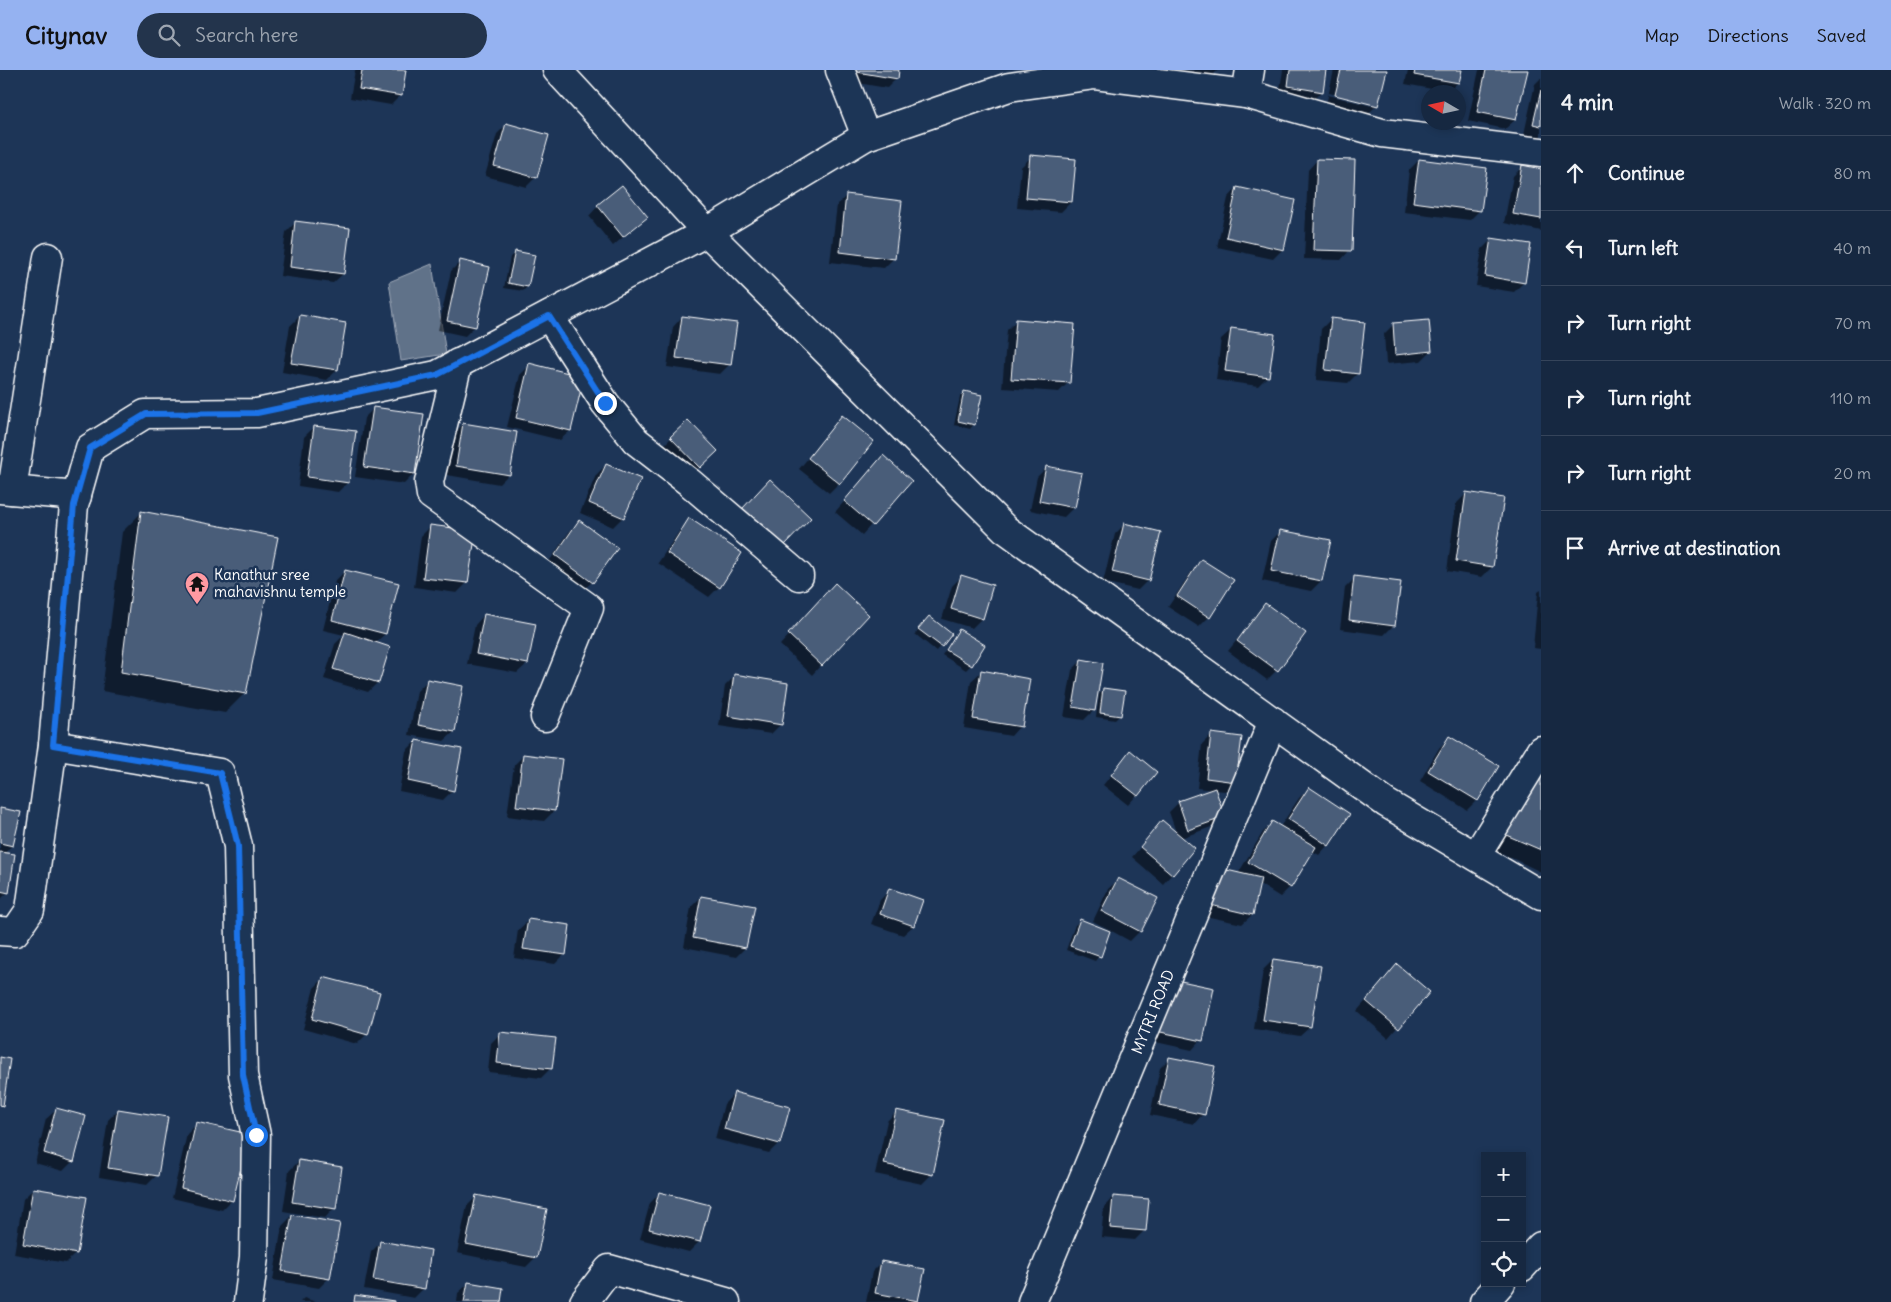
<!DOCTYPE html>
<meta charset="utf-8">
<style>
:root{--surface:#162841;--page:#23344c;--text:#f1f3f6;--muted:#9ea6b1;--line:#35445a;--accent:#95b2f1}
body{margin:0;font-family:Delius,sans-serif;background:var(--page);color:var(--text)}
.controls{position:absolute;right:15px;bottom:15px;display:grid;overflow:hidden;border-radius:0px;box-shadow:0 2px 8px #0003}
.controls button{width:45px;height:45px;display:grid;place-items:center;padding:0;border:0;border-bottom:1px solid var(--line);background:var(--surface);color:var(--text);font:25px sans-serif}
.compass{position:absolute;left:1421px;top:15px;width:45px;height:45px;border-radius:50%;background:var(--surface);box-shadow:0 2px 8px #0003;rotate:279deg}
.stop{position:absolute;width:15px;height:15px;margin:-11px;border:4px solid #1a73e8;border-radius:50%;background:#fff}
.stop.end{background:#1a73e8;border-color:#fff;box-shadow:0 1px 5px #0008}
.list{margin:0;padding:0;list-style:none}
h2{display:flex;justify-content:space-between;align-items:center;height:65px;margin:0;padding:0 20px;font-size:21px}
h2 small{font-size:16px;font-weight:400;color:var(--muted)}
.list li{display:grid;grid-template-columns:32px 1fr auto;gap:15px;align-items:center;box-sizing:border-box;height:75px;padding:0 20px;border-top:1px solid var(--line)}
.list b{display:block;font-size:19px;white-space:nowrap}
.list em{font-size:16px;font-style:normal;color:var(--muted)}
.icon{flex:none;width:28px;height:28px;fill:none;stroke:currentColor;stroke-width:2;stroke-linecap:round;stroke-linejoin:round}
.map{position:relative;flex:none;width:1541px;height:1232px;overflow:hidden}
header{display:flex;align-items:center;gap:30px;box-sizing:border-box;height:70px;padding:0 25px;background:var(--accent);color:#111}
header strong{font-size:24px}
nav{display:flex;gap:28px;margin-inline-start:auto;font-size:18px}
.search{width:350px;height:45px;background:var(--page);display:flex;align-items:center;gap:12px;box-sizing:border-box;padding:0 18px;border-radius:28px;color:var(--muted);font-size:19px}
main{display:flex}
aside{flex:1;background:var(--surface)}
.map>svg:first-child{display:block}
.water{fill:#617289;stroke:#a0aab8}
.shadow{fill:#0007;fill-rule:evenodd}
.building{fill:#4a5d79;stroke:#fff}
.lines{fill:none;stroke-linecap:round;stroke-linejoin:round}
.street-casing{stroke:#fff;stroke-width:31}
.street{stroke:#1d3557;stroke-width:28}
.route{stroke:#1a73e8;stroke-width:6}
.labels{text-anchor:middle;stroke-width:5;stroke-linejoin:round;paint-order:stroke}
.poi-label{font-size:15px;fill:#fff;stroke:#1d3557;text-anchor:start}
.street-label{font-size:15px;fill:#fff;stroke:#1d3557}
</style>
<header>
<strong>Citynav</strong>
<div class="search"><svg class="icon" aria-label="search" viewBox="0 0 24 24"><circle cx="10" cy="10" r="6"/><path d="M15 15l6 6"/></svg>Search here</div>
<nav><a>Map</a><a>Directions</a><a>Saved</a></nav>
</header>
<main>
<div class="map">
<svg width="1541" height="1232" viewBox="0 0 1541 1232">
<rect width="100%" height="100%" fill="#1d3557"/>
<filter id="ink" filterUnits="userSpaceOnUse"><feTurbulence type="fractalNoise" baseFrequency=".02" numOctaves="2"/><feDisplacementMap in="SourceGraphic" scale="10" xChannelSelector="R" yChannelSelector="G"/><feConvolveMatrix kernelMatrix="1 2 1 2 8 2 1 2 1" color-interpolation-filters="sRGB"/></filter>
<g filter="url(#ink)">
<path class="water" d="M432 194 446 284 401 291 389 212Z"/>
<g class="shadow">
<path d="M355 0H405L401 25 391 35 350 28Z"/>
<path d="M835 0H898L897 8 887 18 834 9Z"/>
<path d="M1179 0H1218L1213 5Z"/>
<path d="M1283 0H1325L1322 21 1312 31 1279 25Z"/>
<path d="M1334 0H1386L1377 35 1367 45 1326 35ZM1329 23 1372 33V36L1328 25Z"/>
<path d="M1408 0H1460L1458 12 1448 22 1405 14Z"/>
<path d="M1479 0H1526L1515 50 1505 59 1468 51Z"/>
<path d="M1541 8V68L1524 64 1535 14Z"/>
<path d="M506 55 536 107 526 117 485 106 497 64Z"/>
<path d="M1031 87 1071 132 1061 142 1017 138 1021 97Z"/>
<path d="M1317 90 1350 180 1341 190 1304 189 1308 100Z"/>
<path d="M1419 90 1480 140 1470 150 1404 142 1409 100Z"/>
<path d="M1523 96 1541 100V161L1504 153 1513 106Z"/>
<path d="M1237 118 1283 179 1273 189 1217 177 1228 128Z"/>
<path d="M846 126 894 188 884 198 830 192 837 135Z"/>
<path d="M598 136 646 147 613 176 589 146Z"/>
<path d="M296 152 343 204 333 213 280 206 286 162Z"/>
<path d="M1492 169 1524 212 1514 222 1476 216 1482 179Z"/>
<path d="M515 183 527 217 523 221 504 218 510 187Z"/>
<path d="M460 192 475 256 465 266 438 260 451 201Z"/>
<path d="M300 246 345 254 337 300 327 310 282 302 290 256Z"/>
<path d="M682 247 730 294 720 304 667 297 673 257Z"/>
<path d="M1331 249 1358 303 1348 313 1316 310 1321 259Z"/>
<path d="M1017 250 1068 313 1059 322 1002 318 1007 260Z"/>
<path d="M1394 254 1431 281 1421 291 1386 294 1384 264Z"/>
<path d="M1231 260 1268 306 1258 316 1216 310 1221 269Z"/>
<path d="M530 295 570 361 560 370 507 357 520 305Z"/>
<path d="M964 323 974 354 970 359 954 355 960 327Z"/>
<path d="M374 338 414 404 404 414 355 407 364 348Z"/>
<path d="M842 347 839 413 829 423 799 399Z"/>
<path d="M688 351 716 381 689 407 661 378Z"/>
<path d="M463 354 509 404 499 414 447 405 454 364Z"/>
<path d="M314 357 348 412 338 422 298 416 304 367Z"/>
<path d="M606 395 623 447 613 457 580 443 596 405Z"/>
<path d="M874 397 910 411 862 465 835 442Z"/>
<path d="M1047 397 1074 437 1064 447 1030 440 1037 407Z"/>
<path d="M1466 424 1492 497 1482 507 1447 501 1456 434Z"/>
<path d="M141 443 245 623 225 643 102 621 122 462Z"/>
<path d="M690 450 719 517 709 527 658 493 680 460Z"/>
<path d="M579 452 592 512 582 521 546 496 569 462Z"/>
<path d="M1124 455 1148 510 1138 520 1103 512 1115 464Z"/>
<path d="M431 456 467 513 457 523 414 517 421 466Z"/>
<path d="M1281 461 1329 471 1321 511 1311 521 1262 511 1271 471Z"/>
<path d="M1202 491 1209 547 1199 557 1168 537 1192 501Z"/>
<path d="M345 501 385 564 375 573 378 612 368 622 324 609 335 574 344 565 323 560 335 511Z"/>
<path d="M962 506 982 548 972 558 942 549 952 516Z"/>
<path d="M1355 508 1394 555 1384 565 1340 559 1345 518Z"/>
<path d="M1541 520V579L1533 578 1538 522Z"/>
<path d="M826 525 821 595 812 605 780 575Z"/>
<path d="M1265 535 1277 600 1267 610 1228 581Z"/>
<path d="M484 545 527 594 517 603 467 594 475 555Z"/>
<path d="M924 552 950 564 936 581 915 564Z"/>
<path d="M959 560 971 595 966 600 942 585Z"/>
<path d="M1082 590 1094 640 1084 650 1064 647 1072 600Z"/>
<path d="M981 602 1020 656 1011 666 964 658 971 611Z"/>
<path d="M735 606 781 654 771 664 719 656 725 616Z"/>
<path d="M427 611 454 662 444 671 409 665 417 621Z"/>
<path d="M1104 620 1120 645 1115 650 1096 647 1099 624Z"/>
<path d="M1212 664 1235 712 1225 721 1214 720 1224 747 1214 756 1181 768 1172 804 1163 814 1132 787 1162 752 1177 765 1169 742 1179 732 1213 720 1197 718 1202 674Z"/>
<path d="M1449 668 1497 696 1477 730 1467 740 1420 711 1439 678Z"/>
<path d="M416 671 453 720 443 730 399 721 406 681Z"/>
<path d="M1541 680V802L1493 779Z"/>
<path d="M1130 682 1137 725 1128 735 1103 715Z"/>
<path d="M524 685 554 741 544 751 507 746 514 695Z"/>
<path d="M1309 719 1328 775 1319 785 1312 781 1290 817 1280 827 1259 814 1252 845 1242 854 1200 845 1244 805 1239 802 1263 762 1273 753 1280 757 1299 728Z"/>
<path d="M0 739 12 775 4 784 8 822 0 830Z"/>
<path d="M1118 810 1140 861 1130 871 1093 851 1108 819Z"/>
<path d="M890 820 913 856 903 865 871 854 880 830Z"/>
<path d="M701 827 745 878 736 887 684 877 691 837Z"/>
<path d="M528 851 565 884 555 894 514 888 518 860Z"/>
<path d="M1080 851 1099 886 1095 891 1066 880 1075 855Z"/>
<path d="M1273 890 1310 957 1300 966 1254 959 1263 900Z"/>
<path d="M1397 895 1428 922 1388 968 1357 941Z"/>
<path d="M324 908 367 964 357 974 303 959 314 918Z"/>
<path d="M1153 918 1201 970 1192 980 1142 969Z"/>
<path d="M501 963 551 998 541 1008 488 1002 491 973Z"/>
<path d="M1170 988 1203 1044 1194 1054 1150 1045 1160 998Z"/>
<path d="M734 1024 779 1073 769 1083 715 1069 724 1034Z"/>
<path d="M56 1040 73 1091 63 1101 35 1093 46 1049Z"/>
<path d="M118 1040 157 1105 147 1115 99 1107 108 1050Z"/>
<path d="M897 1041 932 1104 922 1114 875 1104 887 1051Z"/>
<path d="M197 1054 232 1130 222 1140 172 1128 187 1064Z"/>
<path d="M299 1091 334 1138 325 1148 283 1141 289 1101Z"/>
<path d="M33 1119 76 1183 66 1193 14 1184 23 1129Z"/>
<path d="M660 1123 708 1136 699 1172 689 1182 640 1169 650 1133Z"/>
<path d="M477 1126 536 1187 526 1197 457 1183 467 1136Z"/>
<path d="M1113 1127 1145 1160 1135 1170 1101 1167 1104 1137Z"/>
<path d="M292 1146 329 1208 319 1218 273 1210 282 1156Z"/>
<path d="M381 1172 424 1218 414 1228 364 1219 371 1182Z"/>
<path d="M882 1192 923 1200 916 1232H866L872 1202Z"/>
<path d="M468 1214 499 1232H457L458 1223Z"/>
<path d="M304 1228 316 1232H300Z"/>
</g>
<g class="building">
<path d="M362 0H406L402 26 359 19Z"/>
<path d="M845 0H899L898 9Z"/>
<path d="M1290 0H1326L1323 22 1288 16Z"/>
<path d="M1341 0H1387L1378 36 1335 25Z"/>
<path d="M1415 0H1462L1459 13 1414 5Z"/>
<path d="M1486 0H1528L1516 50 1477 42Z"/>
<path d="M1541 20V56L1533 54Z"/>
<path d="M506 53 549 65 537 108 494 96Z"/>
<path d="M1030 85 1076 89 1072 132 1026 128Z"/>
<path d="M1317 89 1355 90 1352 181 1313 180Z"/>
<path d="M1419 89 1487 98 1481 141 1413 132Z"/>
<path d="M1522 95 1541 99V149L1513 144Z"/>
<path d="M622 115 648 147 623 167 597 135Z"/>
<path d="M1237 117 1295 130 1284 180 1226 167Z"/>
<path d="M846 124 902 131 895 189 840 182Z"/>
<path d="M295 151 350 158 344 204 290 197Z"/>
<path d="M1491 168 1531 174 1525 213 1485 206Z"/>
<path d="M515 181 535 185 528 217 508 213Z"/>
<path d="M460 190 490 197 476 257 447 251Z"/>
<path d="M300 245 346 253 338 300 291 293Z"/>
<path d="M682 246 737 253 731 295 676 288Z"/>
<path d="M1331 248 1365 252 1359 304 1325 300Z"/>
<path d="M1016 249 1075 254 1070 313 1011 309Z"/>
<path d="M1429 250 1432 281 1395 285 1393 253Z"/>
<path d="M1231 258 1275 264 1269 307 1225 301Z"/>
<path d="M529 293 584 307 571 361 516 348Z"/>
<path d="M964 321 982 325 975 355 958 351Z"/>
<path d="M373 337 424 344 415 404 364 397Z"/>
<path d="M842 345 874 371 840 414 808 388Z"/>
<path d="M688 350 718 381 700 398 670 367Z"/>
<path d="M463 353 517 362 510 405 456 396Z"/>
<path d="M314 356 356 361 349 413 307 407Z"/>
<path d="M883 385 912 411 873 456 844 431Z"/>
<path d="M606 394 641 409 624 448 589 433Z"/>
<path d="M1046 396 1082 403 1075 438 1039 431Z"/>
<path d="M770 409 811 448 783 477 742 439Z"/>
<path d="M1466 422 1504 428 1493 497 1456 491Z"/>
<path d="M141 441 278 467 246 624 121 602Z"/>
<path d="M689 448 742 483 720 518 667 483Z"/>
<path d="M579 450 618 478 593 513 555 485Z"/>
<path d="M1124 453 1161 462 1149 511 1112 502Z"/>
<path d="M430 455 476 461 468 513 423 508Z"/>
<path d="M1280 460 1331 470 1322 511 1271 501Z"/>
<path d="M1201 489 1234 510 1210 548 1177 526Z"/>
<path d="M345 500 399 513 386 564 332 550Z"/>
<path d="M961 505 993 515 983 549 951 539Z"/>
<path d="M1354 506 1401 512 1395 556 1349 550Z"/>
<path d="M835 513 869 545 822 596 788 564Z"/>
<path d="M1265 533 1306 563 1278 601 1237 571Z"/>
<path d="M484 544 536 554 528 594 476 584Z"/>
<path d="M929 546 952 564 942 577 918 559Z"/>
<path d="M959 559 985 575 972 596 946 580Z"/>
<path d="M345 562 390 577 379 613 333 599Z"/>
<path d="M1081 589 1103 593 1095 641 1073 637Z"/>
<path d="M981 600 1030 609 1022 657 973 649Z"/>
<path d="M734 604 788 613 782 655 728 646Z"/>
<path d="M427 609 463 616 455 662 418 655Z"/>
<path d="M1103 618 1125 621 1121 646 1100 643Z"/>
<path d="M1211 663 1242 667 1236 712 1206 708Z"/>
<path d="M1449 666 1499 696 1478 731 1428 701Z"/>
<path d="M416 670 462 679 454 721 408 711Z"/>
<path d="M1130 680 1157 702 1138 726 1111 705Z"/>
<path d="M523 684 562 689 555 741 516 736Z"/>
<path d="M1541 688V780L1506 765Z"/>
<path d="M1309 717 1350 744 1329 776 1288 749Z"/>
<path d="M1215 718 1225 747 1188 760 1178 731Z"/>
<path d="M0 738 21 742 13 776 0 773Z"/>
<path d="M1162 750 1195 778 1173 805 1140 777Z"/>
<path d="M1272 751 1316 777 1291 818 1248 792Z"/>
<path d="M0 782 15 784 9 823 0 821Z"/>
<path d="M1218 798 1261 808 1253 845 1210 835Z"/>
<path d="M1118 808 1158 828 1141 862 1101 841Z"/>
<path d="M889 818 923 830 914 856 880 844Z"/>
<path d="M701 826 755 836 746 878 693 868Z"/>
<path d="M528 849 570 855 566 885 523 879Z"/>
<path d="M1080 849 1110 861 1101 887 1070 876Z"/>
<path d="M1273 889 1321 896 1311 957 1263 950Z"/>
<path d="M1397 894 1430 922 1399 959 1366 931Z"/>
<path d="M323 907 380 922 368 965 312 949Z"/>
<path d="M1162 907 1214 918 1203 971 1151 960Z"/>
<path d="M500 962 556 968 552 999 497 993Z"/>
<path d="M0 987 10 989 3 1036 0 1035Z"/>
<path d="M1169 987 1215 996 1205 1045 1159 1035Z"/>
<path d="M734 1022 790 1037 780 1074 724 1059Z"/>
<path d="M56 1038 86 1046 74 1092 44 1083Z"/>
<path d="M118 1039 168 1047 158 1106 108 1098Z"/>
<path d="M896 1040 945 1050 933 1105 884 1094Z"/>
<path d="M196 1052 249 1064 233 1131 181 1118Z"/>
<path d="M299 1090 342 1097 336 1139 292 1132Z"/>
<path d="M33 1118 87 1127 77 1184 23 1174Z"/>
<path d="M659 1122 710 1135 700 1172 649 1159Z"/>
<path d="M476 1125 547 1139 537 1188 466 1174Z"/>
<path d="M1113 1126 1149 1129 1146 1161 1110 1158Z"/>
<path d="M292 1145 340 1153 330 1209 282 1201Z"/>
<path d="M380 1171 431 1180 425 1219 373 1210Z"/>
<path d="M881 1191 925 1199 918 1231 875 1223Z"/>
<path d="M468 1212 503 1218 501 1232H464Z"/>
<path d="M355 1225 394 1231V1232H354Z"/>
</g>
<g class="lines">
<defs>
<g id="street">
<path d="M557 0 707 162 1005 459 1386 733 1541 825"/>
<path d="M840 0 866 66"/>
<path d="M1246 24 1250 0"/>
<path d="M549 246 605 333 636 371 689 412 799 506"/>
<path d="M458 293 429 412 431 425 589 538 545 647"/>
<path d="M0 419 77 426"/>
<path d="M12 420 48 187"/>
<path d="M53 675 220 703 238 776 243 1005 256 1065 254 1187 248 1232"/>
<path d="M1476 786 1541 680"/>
<path d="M0 861 15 862 30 840 53 675 74 435 90 378 145 344 257 343 437 305 707 162 866 66 1009 17 1095 5 1246 24 1382 63 1541 82"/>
<path d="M1522 1197 1541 1176"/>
<path d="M584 1232 609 1199 726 1232"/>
<path d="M1032 1232 1273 651"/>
<path d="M1484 1232 1501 1213"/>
</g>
</defs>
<use href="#street" class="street-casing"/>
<use href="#street" class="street"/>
</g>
</g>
<g class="lines" filter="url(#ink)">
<path class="route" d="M256 1065 243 1005 238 776 220 703 53 675 74 435 90 378 146 344 257 343 437 305 549 246 605 333"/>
</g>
<defs>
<symbol id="temple-pin" viewBox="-11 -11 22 30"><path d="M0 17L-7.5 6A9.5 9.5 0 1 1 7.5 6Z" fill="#ff9aa2" stroke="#1d3557"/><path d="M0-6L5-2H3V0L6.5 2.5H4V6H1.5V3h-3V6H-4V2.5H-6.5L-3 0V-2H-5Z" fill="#111"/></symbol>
</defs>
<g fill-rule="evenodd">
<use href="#temple-pin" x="183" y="500" width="28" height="38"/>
</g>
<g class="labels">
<g class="poi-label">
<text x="214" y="510">Kanathur sree<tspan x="214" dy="17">mahavishnu temple</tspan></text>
</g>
<g class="street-label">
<text transform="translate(1153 942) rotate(-68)" y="5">MYTRI ROAD</text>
</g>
</g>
</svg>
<div class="controls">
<button>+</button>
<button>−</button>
<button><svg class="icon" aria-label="locate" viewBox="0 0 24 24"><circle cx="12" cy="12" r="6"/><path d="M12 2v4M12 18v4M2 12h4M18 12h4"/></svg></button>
</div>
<svg class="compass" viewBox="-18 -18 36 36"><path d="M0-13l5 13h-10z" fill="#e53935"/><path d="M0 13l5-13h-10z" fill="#9ea6b1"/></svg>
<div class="stop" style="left:256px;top:1065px"></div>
<div class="stop end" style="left:605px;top:333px"></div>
</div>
<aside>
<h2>4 min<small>Walk · 320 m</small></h2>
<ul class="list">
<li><svg class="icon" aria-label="ahead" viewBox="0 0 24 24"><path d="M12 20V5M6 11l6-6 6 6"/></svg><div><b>Continue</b></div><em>80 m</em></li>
<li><svg class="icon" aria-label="left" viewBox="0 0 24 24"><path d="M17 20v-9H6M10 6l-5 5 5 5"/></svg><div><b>Turn left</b></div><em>40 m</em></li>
<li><svg class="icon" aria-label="right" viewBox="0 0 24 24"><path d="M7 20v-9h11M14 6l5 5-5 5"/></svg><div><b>Turn right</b></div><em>70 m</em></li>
<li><svg class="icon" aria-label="right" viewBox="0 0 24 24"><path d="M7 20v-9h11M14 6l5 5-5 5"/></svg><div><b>Turn right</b></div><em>110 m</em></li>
<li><svg class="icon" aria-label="right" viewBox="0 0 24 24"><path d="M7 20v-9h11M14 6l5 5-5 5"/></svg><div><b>Turn right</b></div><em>20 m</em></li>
<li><svg class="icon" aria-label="arrive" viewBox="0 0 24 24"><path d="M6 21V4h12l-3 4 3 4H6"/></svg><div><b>Arrive at destination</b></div></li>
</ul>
</aside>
</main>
